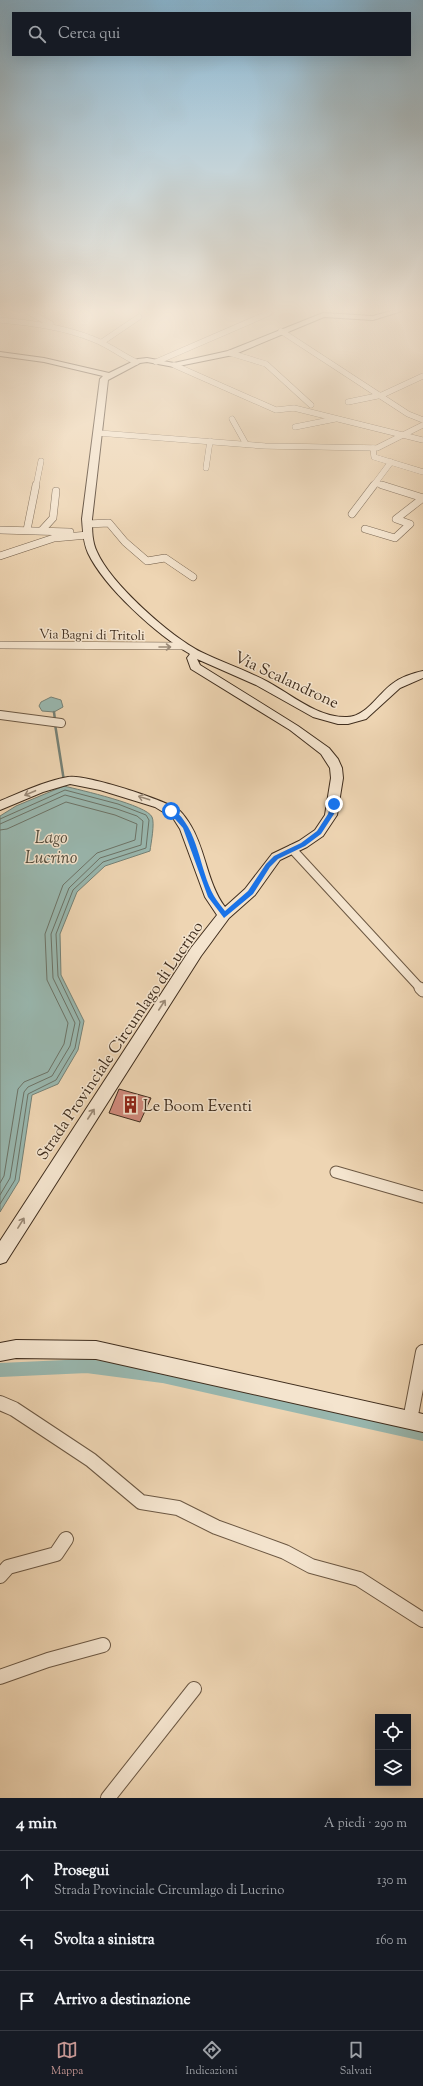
<!DOCTYPE html>
<html lang="it">
<meta charset="utf-8">
<style>
:root{--surface:#171b24;--page:#242831;--text:#f1f3f6;--muted:#9ea1a6;--line:#363941;--accent:#c59692}
body{margin:0;font-family:"Sorts Mill Goudy",serif;background:var(--page);color:var(--text)}
.controls{position:absolute;right:12px;bottom:12px;display:grid;overflow:hidden;border-radius:0px;box-shadow:0 4px 16px #0002}
.controls button{width:36px;height:36px;display:grid;place-items:center;padding:0;border:0;border-bottom:1px solid var(--line);background:var(--surface);color:var(--text);font:20px sans-serif}
.stop{position:absolute;width:12px;height:12px;margin:-9px;border:3px solid #1a73e8;border-radius:50%;background:#fff}
.stop.end{background:#1a73e8;border-color:#fff;box-shadow:0 1px 4px #0008}
.list{margin:0;padding:0;list-style:none}
h2{display:flex;justify-content:space-between;align-items:center;height:52px;margin:0;padding:0 16px;font-size:17px}
h2 small{font-size:13px;font-weight:400;color:var(--muted)}
.list li{display:grid;grid-template-columns:26px 1fr auto;gap:12px;align-items:center;box-sizing:border-box;height:60px;padding:0 16px;border-top:1px solid var(--line)}
.list b{display:block;font-size:15px;white-space:nowrap}
.list p{margin:0;font-size:13px;white-space:nowrap;color:var(--muted)}
.list em{font-size:13px;font-style:normal;color:var(--muted)}
.icon{flex:none;width:22px;height:22px;fill:none;stroke:currentColor;stroke-width:2;stroke-linecap:round;stroke-linejoin:round}
.map{position:relative;flex:none;width:423px;height:1798px;overflow:hidden}
.search{position:absolute;background:var(--surface);box-shadow:0 4px 16px #0002;left:12px;right:12px;top:12px;height:44px;display:flex;align-items:center;gap:10px;box-sizing:border-box;padding:0 14px;border-radius:0px;color:var(--muted);font-size:15px}
.sheet{height:232px;background:var(--surface)}
nav{display:flex;justify-content:space-around;align-items:center;box-sizing:border-box;height:56px;border-top:1px solid var(--line);background:var(--surface);font-size:11px;color:var(--muted)}
nav a{display:grid;justify-items:center;gap:2px}
nav .on{color:var(--accent)}
.map>svg:first-child{display:block}
.water{fill:#99b8b0;stroke:#758176}
.lines{fill:none;stroke-linecap:round;stroke-linejoin:round}
.shore{stroke:#6c7367;stroke-width:1}
.stream{stroke:#758176;stroke-width:2.5}
.canal{stroke:#99b8b0;stroke-width:14}
.building{fill:#d08a7c;stroke:#402e1e}
.street-far4-casing{stroke:#6c5843;stroke-width:6}
.street-far3-casing{stroke:#6c5843;stroke-width:8}
.street-far2-casing{stroke:#6c5843;stroke-width:10}
.street-far1-casing{stroke:#6c5843;stroke-width:13}
.street-casing{stroke:#6c5843;stroke-width:16}
.secondary-casing{stroke:#402e1e;stroke-width:2}
.street-far4{stroke:#f4e4ce;stroke-width:5.5}
.street-far3{stroke:#f4e4ce;stroke-width:7}
.street-far2{stroke:#f4e4ce;stroke-width:8}
.street-far1{stroke:#f4e4ce;stroke-width:11}
.street{stroke:#f4e4ce;stroke-width:14}
.secondary{fill:#f4e4ce;fill-rule:evenodd}
.oneway{stroke:#9a8976}
.route{fill:#1a73e8}
.labels{text-anchor:middle;stroke-width:3;stroke-linejoin:round;paint-order:stroke}
.far-street-label{font-size:13px;fill:#402e1e;stroke:#f4e4ce}
.street-label{font-size:16px;fill:#402e1e;stroke:#f4e4ce}
.poi-label{font-size:16px;fill:#402e1e;stroke:#f4e4ce;text-anchor:start}
.water-label{font-size:17px;font-style:italic;fill:#524a3b;stroke:#f4e4ce}
</style>
<div class="map">
<svg width="423" height="1798" viewBox="0 0 423 1798">
<rect width="100%" height="100%" fill="#eed5b3"/>
<filter id="stains"><feTurbulence type="fractalNoise" baseFrequency=".005" numOctaves="4"/><feColorMatrix values="0 0 0 0 .2 0 0 0 0 .09 0 0 0 0 .02 0 0 0 .5 -.17"/></filter>
<radialGradient id="worn" r=".72"><stop offset=".6" stop-color="#630" stop-opacity="0"/><stop offset="1" stop-color="#630" stop-opacity=".3"/></radialGradient>
<g class="water">
<path d="M51 697 61 700 63 707 54 712 42 711 39 706 41 702Z"/>
<path d="M64 786C80 790 147 805 152 817 155 823 151 843 150 851L105 866 77 892 60 934 61 975 84 1021 78 1050 58 1084 32 1095 19 1181 0 1212V816L16 806Z"/>
</g>
<g class="lines">
<g class="shore">
<path d="M0 819 65 790 118 804 146 815 149 820 146 848 103 862 73 890 56 934 58 976 80 1022 75 1048 56 1080 28 1094 15 1180 0 1204"/>
<path d="M0 824 65 795 117 809 137 816 143 821 141 845 100 858 69 888 51 934 53 978 75 1023 70 1046 52 1076 28 1087 24 1092 10 1178 0 1195"/>
<path d="M0 830 7 829 66 802 115 815 137 824 135 840 97 853 63 885 45 934 47 980 68 1023 64 1044 48 1072 24 1082 18 1089 4 1176 0 1183"/>
</g>
<g class="stream">
<path d="M54 712 55 720"/>
<path d="M55 724 64 781"/>
</g>
<path class="canal" d="M0 1370 87 1366 163 1376 423 1434"/>
</g>
<path class="building" d="M119 1089 151 1098 140 1122 109 1113Z"/>
<g class="lines">
<defs>
<g id="street-far4">
<path d="M27 311 51 324"/>
<path d="M0 320C32 323 63 327 93 339 109 345 121 355 136 362"/>
<path d="M281 331 408 414 423 420"/>
<path d="M102 342 139 317"/>
<path d="M230 353 266 364 311 405"/>
<path d="M156 362 269 313"/>
<path d="M174 365 276 410 294 408 423 440"/>
<path d="M348 402 382 395 423 376"/>
<path d="M232 419 246 444"/>
<path d="M295 427 335 419"/>
<path d="M98 433 265 446 377 448 423 425"/>
<path d="M373 448 374 457 423 472"/>
<path d="M206 468 210 441"/>
<path d="M375 483 386 486"/>
<path d="M36 486 41 461"/>
<path d="M373 486 391 462"/>
</g>
<g id="street-far3">
<path d="M382 485 423 498"/>
<path d="M352 514 374 485"/>
<path d="M87 524 109 523 125 542 147 561 165 558 193 577"/>
<path d="M365 529 395 538 410 524 396 519 423 498"/>
<path d="M0 530 70 532"/>
<path d="M27 530 36 485"/>
<path d="M42 530 53 518 56 491"/>
<path d="M0 556 54 538 88 535"/>
<path d="M0 645 183 646"/>
</g>
<g id="street-far2">
<path d="M0 715 61 723"/>
<path d="M292 849 421 989"/>
</g>
<g id="street-far1">
<path d="M420 988 423 991"/>
<path d="M336 1172 423 1197"/>
</g>
<g id="street">
<path d="M0 1403 14 1409 91 1460 141 1502 178 1508 216 1527 285 1552 311 1566 359 1579 423 1620"/>
<path d="M410 1420 423 1352"/>
<path d="M0 1576 8 1567 56 1554 66 1539"/>
<path d="M0 1677 48 1660 103 1645"/>
<path d="M108 1798 194 1689"/>
</g>
<g id="secondary">
<path d="M391 311H402L373 320 324 317 233 355 174 367 147 362 140 363 108 380 92 519C92 530 92 542 97 552 111 584 170 636 201 652 223 663 246 670 268 682 292 695 318 718 347 717 366 717 378 694 392 684 401 677 413 673 423 671V678L400 688 366 719 348 724H338L313 717 256 685 197 659 200 665 298 726 329 748 338 759 342 768 343 778 337 815 323 836 307 847 280 860 255 895 229 918 201 956 6 1262 0 1264V1241L191 948 217 915 205 897 180 829 173 818 155 807 100 790 70 784 43 792 0 810V801C22 792 45 781 68 777 85 774 166 800 180 811 184 815 188 821 191 826 206 851 207 883 225 907L245 889 272 854 299 841 315 830 325 815 331 778 330 768 321 754 290 730 191 669 187 658 190 654C157 635 104 587 88 553 83 542 83 530 82 519L100 379 103 376 44 362 0 356V352L44 358 109 373 138 359 147 358 174 363 228 351 323 313 373 316Z"/>
<path d="M16 1340 96 1341 423 1414V1432L96 1359 16 1358 0 1361V1343Z"/>
</g>
</defs>
<use href="#street-far4" class="street-far4-casing"/>
<use href="#street-far3" class="street-far3-casing"/>
<use href="#street-far2" class="street-far2-casing"/>
<use href="#street-far1" class="street-far1-casing"/>
<use href="#street" class="street-casing"/>
<use href="#secondary" class="secondary-casing"/>
<use href="#street-far4" class="street-far4"/>
<use href="#street-far3" class="street-far3"/>
<use href="#street-far2" class="street-far2"/>
<use href="#street-far1" class="street-far1"/>
<use href="#street" class="street"/>
<use href="#secondary" class="secondary"/>
</g>
<defs><path id="oneway-shaft" d="M-6 0H5M1.5-3L5.5 0L1.5 3" fill="none" stroke-width="1.6" stroke-linecap="round" stroke-linejoin="round"/></defs>
<g class="oneway">
<use href="#oneway-shaft" transform="translate(165 647)"/>
<use href="#oneway-shaft" transform="translate(30 793) rotate(157)"/>
<use href="#oneway-shaft" transform="translate(144 798) rotate(-162)"/>
<use href="#oneway-shaft" transform="translate(162 1005) rotate(-57)"/>
<use href="#oneway-shaft" transform="translate(91 1114) rotate(-57)"/>
<use href="#oneway-shaft" transform="translate(21 1223) rotate(-58)"/>
</g>
<linearGradient id="sky" x2="0" y2="1"><stop stop-color="#88b6d2"/><stop offset="0.55" stop-color="#f7ecdd"/><stop offset="1" stop-color="#f7ecdd" stop-opacity="0"/></linearGradient>
<rect width="423" height="563" fill="url(#sky)"/>
<path class="route" d="M334 802 337 804 334 814 321 834 305 846 278 859 270 867 253 894 224 918 208 897 183 828 168 811 173 809C199 829 199 869 214 896 217 901 221 906 225 911L248 891 266 864 274 856 301 843 317 831 328 814 331 804Z"/>
<defs>
<symbol id="building-bare" viewBox="-9 -9 18 18"><path d="M-4-6H4V6H1V3H-1V6H-4ZM-2.5-4.3h1.7v1.8h-1.7ZM.8-4.3h1.7v1.8H.8ZM-2.5-1h1.7V.8h-1.7ZM.8-1h1.7V.8H.8Z" fill="#8f2418" stroke="#f4e4ce" stroke-width="2.5" paint-order="stroke"/></symbol>
</defs>
<g fill-rule="evenodd">
<use href="#building-bare" x="118" y="1092" width="25" height="25"/>
</g>
<g class="labels">
<g class="far-street-label">
<text transform="translate(92 634) rotate(1)" y="5">Via Bagni di Tritoli</text>
</g>
<g class="street-label">
<text transform="translate(287 679) rotate(25)" y="6">Via Scalandrone</text>
<text transform="translate(119 1040) rotate(-56)" y="6">Strada Provinciale Circumlago di Lucrino</text>
</g>
<g class="poi-label">
<text x="143" y="1111">Le Boom Eventi</text>
</g>
<g class="water-label">
<text x="51" y="843">Lago<tspan x="51" dy="20">Lucrino</tspan></text>
</g>
</g>
<rect width="100%" height="100%" filter="url(#stains)"/>
<rect width="100%" height="100%" fill="url(#worn)"/>
</svg>
<div class="controls">
<button><svg class="icon" aria-label="locate" viewBox="0 0 24 24"><circle cx="12" cy="12" r="6"/><path d="M12 2v4M12 18v4M2 12h4M18 12h4"/></svg></button>
<button><svg class="icon" aria-label="layers" viewBox="0 0 24 24"><path d="M12 4l9 5-9 5-9-5zM3 14l9 5 9-5"/></svg></button>
</div>
<div class="stop" style="left:171px;top:811px"></div>
<div class="stop end" style="left:334px;top:804px"></div>
<div class="search"><svg class="icon" aria-label="search" viewBox="0 0 24 24"><circle cx="10" cy="10" r="6"/><path d="M15 15l6 6"/></svg>Cerca qui</div>
</div>
<section class="sheet">
<h2>4 min<small>A piedi · 290 m</small></h2>
<ul class="list">
<li><svg class="icon" aria-label="ahead" viewBox="0 0 24 24"><path d="M12 20V5M6 11l6-6 6 6"/></svg><div><b>Prosegui</b><p>Strada Provinciale Circumlago di Lucrino</p></div><em>130 m</em></li>
<li><svg class="icon" aria-label="left" viewBox="0 0 24 24"><path d="M17 20v-9H6M10 6l-5 5 5 5"/></svg><div><b>Svolta a sinistra</b></div><em>160 m</em></li>
<li><svg class="icon" aria-label="arrive" viewBox="0 0 24 24"><path d="M6 21V4h12l-3 4 3 4H6"/></svg><div><b>Arrivo a destinazione</b></div></li>
</ul>
</section>
<nav>
<a class="on"><svg class="icon" aria-label="map" viewBox="0 0 24 24"><path d="M3 6l6-2 6 2 6-2v14l-6 2-6-2-6 2zM9 4v14M15 6v14"/></svg>Mappa</a>
<a><svg class="icon" aria-label="directions" viewBox="0 0 24 24"><path d="M12 3l9 9-9 9-9-9zM9 14v-3h6M13 9l2 2-2 2"/></svg>Indicazioni</a>
<a><svg class="icon" aria-label="saved" viewBox="0 0 24 24"><path d="M7 4h10v16l-5-4-5 4z"/></svg>Salvati</a>
</nav>
